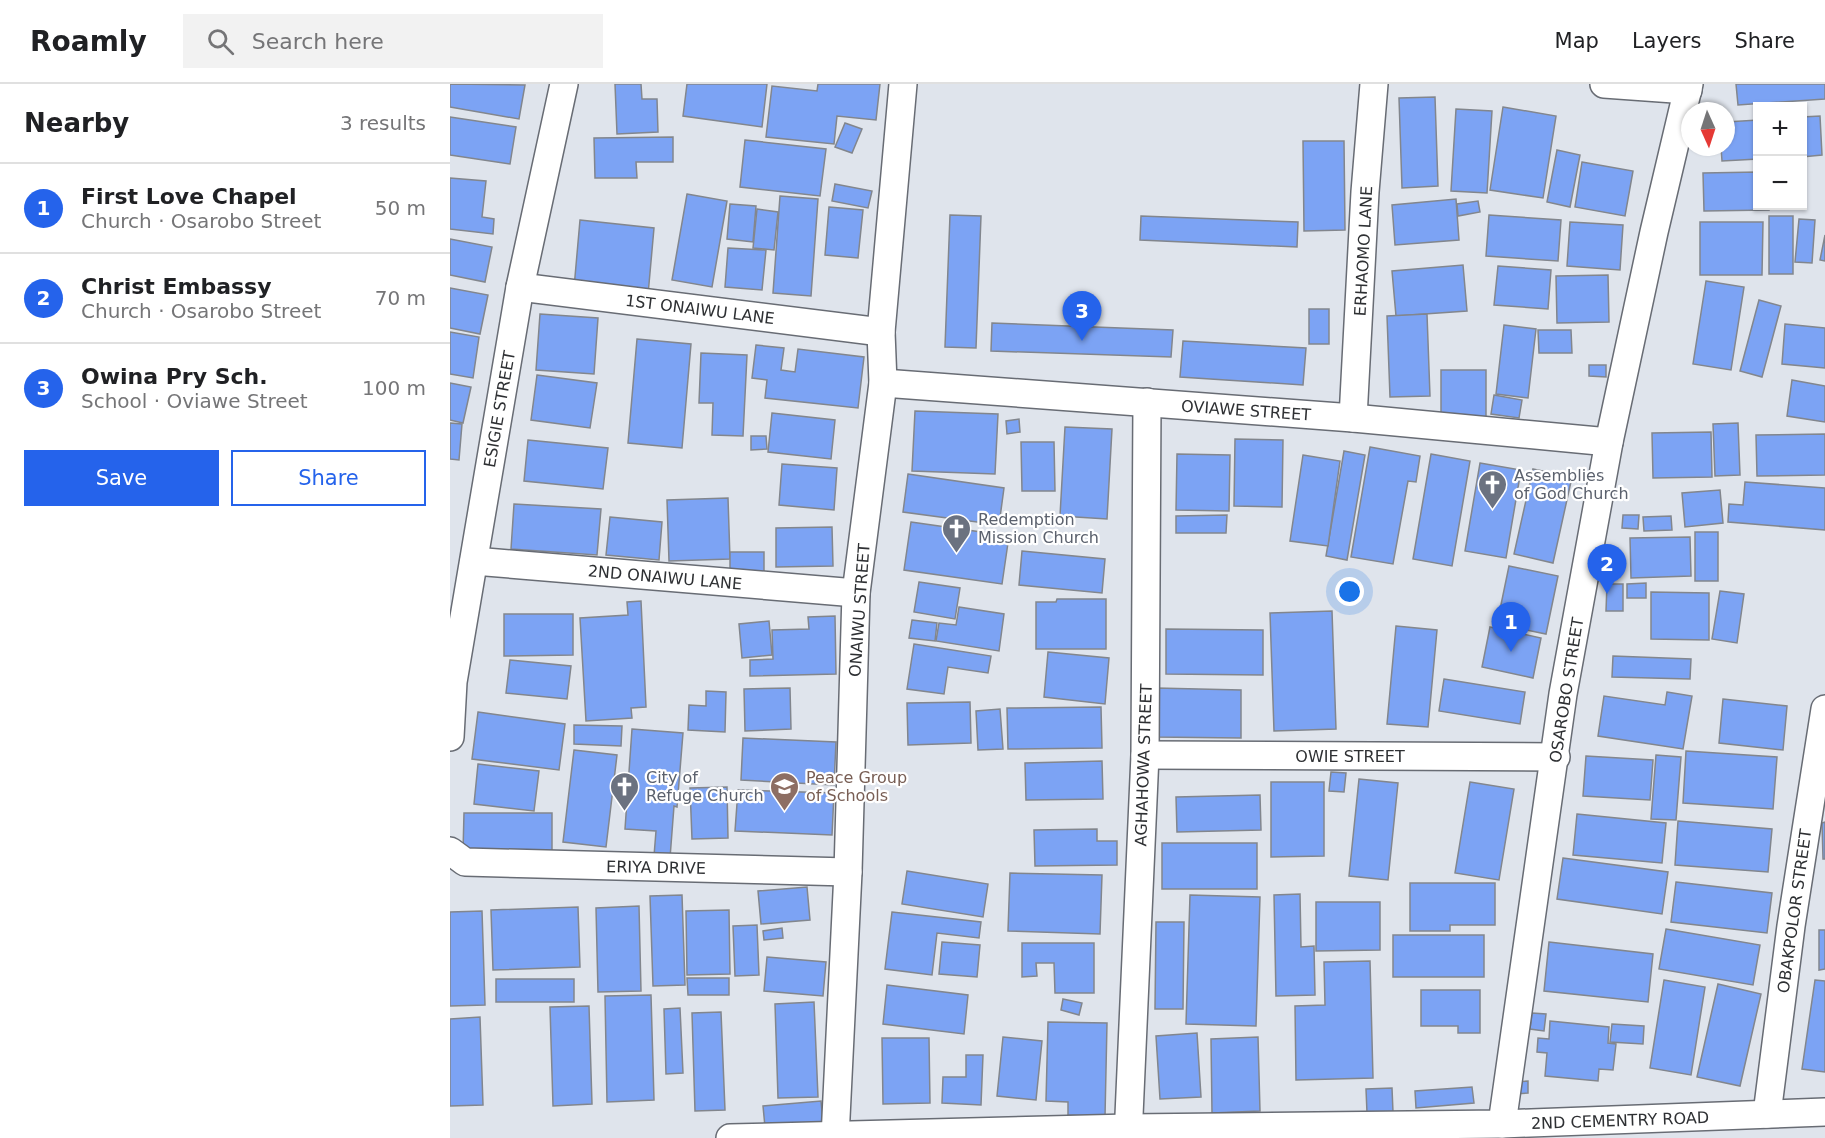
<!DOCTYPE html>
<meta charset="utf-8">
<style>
:root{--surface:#fff;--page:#f2f2f2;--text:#202124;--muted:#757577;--line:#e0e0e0;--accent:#2563eb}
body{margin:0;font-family:"DejaVu Sans",sans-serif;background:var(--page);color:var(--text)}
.controls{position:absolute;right:18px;top:18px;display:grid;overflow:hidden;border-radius:0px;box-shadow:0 2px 4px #0004}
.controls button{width:54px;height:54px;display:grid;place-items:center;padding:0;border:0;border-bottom:2px solid var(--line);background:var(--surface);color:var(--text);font:30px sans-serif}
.compass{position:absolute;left:1231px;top:18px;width:54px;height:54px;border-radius:50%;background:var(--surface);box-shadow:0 2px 4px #0004;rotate:177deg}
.you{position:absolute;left:900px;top:508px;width:21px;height:21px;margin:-15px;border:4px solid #fff;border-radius:50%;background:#1a73e8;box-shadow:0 0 0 9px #1a73e833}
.badge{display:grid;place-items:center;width:39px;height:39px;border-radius:50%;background:var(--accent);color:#fff;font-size:20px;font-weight:700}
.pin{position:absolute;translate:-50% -50px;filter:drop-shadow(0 2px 3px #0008)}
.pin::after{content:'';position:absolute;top:32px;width:21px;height:18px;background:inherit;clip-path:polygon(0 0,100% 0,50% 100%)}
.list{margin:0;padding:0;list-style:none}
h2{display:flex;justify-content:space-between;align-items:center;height:78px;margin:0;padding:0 24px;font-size:26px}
h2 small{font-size:20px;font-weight:400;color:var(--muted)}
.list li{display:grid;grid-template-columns:39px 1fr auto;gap:18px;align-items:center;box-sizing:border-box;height:90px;padding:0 24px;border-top:2px solid var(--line)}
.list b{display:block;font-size:22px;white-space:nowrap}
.list p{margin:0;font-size:20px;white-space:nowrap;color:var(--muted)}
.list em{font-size:20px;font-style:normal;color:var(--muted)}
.actions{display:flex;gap:12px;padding:18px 24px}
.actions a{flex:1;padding:14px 0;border:2px solid var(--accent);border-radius:0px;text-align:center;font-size:21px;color:var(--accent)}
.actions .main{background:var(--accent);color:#fff}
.icon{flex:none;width:33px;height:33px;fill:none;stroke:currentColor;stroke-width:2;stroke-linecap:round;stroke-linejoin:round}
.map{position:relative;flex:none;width:1375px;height:1054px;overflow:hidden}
header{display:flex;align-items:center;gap:36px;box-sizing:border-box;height:84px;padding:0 30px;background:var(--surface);border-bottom:2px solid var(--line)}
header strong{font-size:28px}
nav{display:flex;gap:33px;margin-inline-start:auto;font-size:21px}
.search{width:420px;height:54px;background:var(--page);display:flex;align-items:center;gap:15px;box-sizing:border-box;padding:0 21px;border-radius:0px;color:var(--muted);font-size:22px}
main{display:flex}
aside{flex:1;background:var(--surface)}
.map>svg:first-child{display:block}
.building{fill:#7ca3f4;stroke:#82868d;stroke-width:1.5}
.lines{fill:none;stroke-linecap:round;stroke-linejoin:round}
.minor-casing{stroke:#686c74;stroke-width:30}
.minor{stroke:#fff;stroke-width:27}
.labels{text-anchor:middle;stroke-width:4.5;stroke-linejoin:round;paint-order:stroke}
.street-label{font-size:16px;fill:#2e3033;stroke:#fff}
.worship-label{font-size:16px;fill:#5b616d;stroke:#fff;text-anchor:start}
.education-label{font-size:16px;fill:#785e54;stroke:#fff;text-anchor:start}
</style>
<header>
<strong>Roamly</strong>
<div class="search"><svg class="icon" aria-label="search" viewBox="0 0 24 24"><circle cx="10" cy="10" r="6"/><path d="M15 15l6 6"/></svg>Search here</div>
<nav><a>Map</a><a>Layers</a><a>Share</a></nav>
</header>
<main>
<aside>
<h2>Nearby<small>3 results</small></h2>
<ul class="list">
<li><span class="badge">1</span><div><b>First Love Chapel</b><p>Church · Osarobo Street</p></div><em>50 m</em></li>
<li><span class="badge">2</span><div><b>Christ Embassy</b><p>Church · Osarobo Street</p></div><em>70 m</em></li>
<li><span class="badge">3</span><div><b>Owina Pry Sch.</b><p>School · Oviawe Street</p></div><em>100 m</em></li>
</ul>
<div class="actions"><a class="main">Save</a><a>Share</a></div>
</aside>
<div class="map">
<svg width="1375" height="1054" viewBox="0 0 1375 1054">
<rect width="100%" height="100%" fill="#dfe4ec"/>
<g class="building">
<path d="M0 0 75 1 69 35 0 23Z"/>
<path d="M165 0H191L192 15H207L208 48 167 50Z"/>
<path d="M237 0H317L312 43 233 32Z"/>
<path d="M368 0H430L426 36 387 32 384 60 316 53 322 2 367 7Z"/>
<path d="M1286 0H1375V15L1288 21Z"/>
<path d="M985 13 988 102 952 104 949 14Z"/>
<path d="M1053 23 1106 32 1093 114 1040 106Z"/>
<path d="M1006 25 1042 27 1037 109 1001 107Z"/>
<path d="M1370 32 1372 71 1352 73V33Z"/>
<path d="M0 33 66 43 60 80 0 71Z"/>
<path d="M1308 36V75L1272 77 1271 63H1276V38Z"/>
<path d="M395 39 412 45 402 69 385 63Z"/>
<path d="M223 53V78H186L187 94H145L144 54Z"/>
<path d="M295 56 376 65 370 112 290 103Z"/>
<path d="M853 57H894L895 146 854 147Z"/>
<path d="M1107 66 1130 71 1120 123 1097 118Z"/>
<path d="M1132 78 1183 87 1175 132 1125 123Z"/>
<path d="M1308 88V122H1319V126L1254 127 1253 89Z"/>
<path d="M0 94 36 97 32 133 44 135 43 150 0 145Z"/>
<path d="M385 100 422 107 418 124 382 117Z"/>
<path d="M237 110 277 117 262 203 222 196Z"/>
<path d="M330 112 368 115 361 212 323 209Z"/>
<path d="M1006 115 1009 156 945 161 942 121Z"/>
<path d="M1028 117 1030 128 1008 132 1007 120Z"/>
<path d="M280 120 306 122 303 158 277 155Z"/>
<path d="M379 123 413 126 408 174 375 171Z"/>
<path d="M307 125 328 128 324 166 303 164Z"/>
<path d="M500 131 531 132 526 264 495 263Z"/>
<path d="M1039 131 1111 136 1108 177 1036 172Z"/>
<path d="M691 132 848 138 847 163 690 156Z"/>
<rect x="1319" y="132" width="24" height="58"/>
<path d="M1349 135 1365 136 1362 179 1345 178Z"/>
<path d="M130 136 204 144 198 211 124 204Z"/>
<path d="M1120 138 1173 141 1170 186 1117 182Z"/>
<path d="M1250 138H1313L1312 191H1250Z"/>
<path d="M1375 151V177L1370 176Z"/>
<path d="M0 155 42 163 35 198 0 191Z"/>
<path d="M278 164 316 166 312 206 275 203Z"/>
<path d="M1013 181 1017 227 946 232 942 187Z"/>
<path d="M1048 182 1101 186 1098 225 1044 221Z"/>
<path d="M1158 191 1159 238 1107 239 1106 192Z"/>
<path d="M1256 197 1294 203 1281 286 1243 280Z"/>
<path d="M0 204 38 211 30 250 0 244Z"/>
<path d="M1309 216 1331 222 1312 293 1290 287Z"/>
<rect x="859" y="225" width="20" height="35"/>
<path d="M90 230 148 234 144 290 86 286Z"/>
<path d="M977 230 980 312 940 313 937 232Z"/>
<path d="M542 239 723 246 721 273 541 267Z"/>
<path d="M1335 240 1375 244V284L1332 280Z"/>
<path d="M1054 241 1086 245 1078 314 1046 310Z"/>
<path d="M1088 246H1121L1122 269H1089Z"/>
<path d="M0 248 29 253 23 294 0 290Z"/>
<path d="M187 255 241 260 232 364 178 359Z"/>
<path d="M733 257 856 264 853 301 730 293Z"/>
<path d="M306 261 334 264 331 286 345 288 348 265 414 273 408 324 315 314 317 296 302 294Z"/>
<path d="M251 269 297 271 293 352 262 351 263 319H249Z"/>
<path d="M1139 281H1156V293L1139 292Z"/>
<rect x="991" y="286" width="45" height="53"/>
<path d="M87 291 147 299 140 344 81 336Z"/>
<path d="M1342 296 1375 302V338L1337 332Z"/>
<path d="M0 299 21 303 13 339 0 336Z"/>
<path d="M1044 311 1072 316 1069 334 1041 330Z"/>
<path d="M465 327 548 330 545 390 462 387Z"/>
<path d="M322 329 385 336 381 375 318 368Z"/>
<path d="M569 335 570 348 557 350 556 337Z"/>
<path d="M0 339 12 340 9 376 0 375Z"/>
<path d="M1288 339 1290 391 1265 392 1263 340Z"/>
<path d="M615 343 662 345 657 435 610 432Z"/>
<path d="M1261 348 1262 393 1203 394 1202 349Z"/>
<path d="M1375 350V391L1307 392 1306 351Z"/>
<path d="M301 352H316L317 365 301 366Z"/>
<path d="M785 355 833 356 832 423 784 422Z"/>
<path d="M78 356 158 364 153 405 74 397Z"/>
<path d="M571 358H604L605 407H572Z"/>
<path d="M920 363 970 372 966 398 958 397 943 480 901 473Z"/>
<path d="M894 367 915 371 897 476 876 472Z"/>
<path d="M727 370 780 371 779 427 726 426Z"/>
<path d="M981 370 1020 377 1002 482 963 475Z"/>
<path d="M853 371 890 377 878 462 840 457Z"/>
<path d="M1030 379 1071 386 1056 474 1015 467Z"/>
<path d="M332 380 387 384 384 426 329 421Z"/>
<path d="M1083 385 1122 393 1103 479 1064 470Z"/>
<path d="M458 390 554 404 549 441 453 428Z"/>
<path d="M1295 398 1375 404V446L1278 438 1279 420 1293 421Z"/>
<path d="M1270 406 1273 439 1235 443 1232 409Z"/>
<path d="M278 414 280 475 219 477 217 416Z"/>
<path d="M64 420 151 425 147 471 61 465Z"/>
<path d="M777 431 776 449H726V432Z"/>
<path d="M1173 431H1189L1188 445 1172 444Z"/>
<path d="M1221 432 1222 446 1194 447 1193 433Z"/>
<path d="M160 433 212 438 209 476 156 471Z"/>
<path d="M461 438 559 452 552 500 454 486Z"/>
<path d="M382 443 383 482 326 483V444Z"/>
<rect x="1245" y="448" width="23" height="49"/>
<path d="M1240 453 1241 492 1181 494 1180 454Z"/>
<path d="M572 467 655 475 652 509 569 501Z"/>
<rect x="280" y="468" width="34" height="27"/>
<path d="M1059 482 1108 492 1096 550 1047 540Z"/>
<path d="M469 498 510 504 505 535 464 528Z"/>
<path d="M1196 499V514H1177V500Z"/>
<path d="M1157 500H1173V527H1156Z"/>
<path d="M1270 507 1294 510 1287 559 1262 555Z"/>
<path d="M1201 508 1259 509V556L1201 555Z"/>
<path d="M607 515H656V565H586V518H606Z"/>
<path d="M191 517 196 623 181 624 182 634 136 637 130 534 178 531 177 518Z"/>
<path d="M509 523 554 530 549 567 486 557 489 539 506 541Z"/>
<path d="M882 527 886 645 824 647 820 529Z"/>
<path d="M54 530H123V571L54 572Z"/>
<path d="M385 532 386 590 300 592V576L323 575 322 546 359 545 358 533Z"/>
<path d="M462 536 487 539 485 557 459 554Z"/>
<path d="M319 537 322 571 292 574 289 540Z"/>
<path d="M946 542 987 546 978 643 937 640Z"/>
<path d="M1040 543 1091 554 1083 594 1032 583Z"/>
<path d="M716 545 813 546V591L716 590Z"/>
<path d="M464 560 541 572 538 589 498 583 494 610 457 605Z"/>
<path d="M598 568 659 574 655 620 594 613Z"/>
<path d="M1163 572 1241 575 1240 595 1162 593Z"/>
<path d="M60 576 121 582 117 615 56 609Z"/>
<path d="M994 595 1075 608 1070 640 989 627Z"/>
<path d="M340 604 341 645 295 647 294 605Z"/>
<path d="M706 604 791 606V654L705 653Z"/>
<path d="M256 607 276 608 275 648 238 646 239 621 256 622Z"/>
<path d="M1217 608 1242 612 1233 665 1148 652 1154 612 1215 621Z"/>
<path d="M1273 615 1337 622 1333 666 1269 659Z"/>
<path d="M520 618 521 659 458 661 457 619Z"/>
<path d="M651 623 652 664 558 665 557 624Z"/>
<path d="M550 625 553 665 528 666 526 627Z"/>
<path d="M28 628 115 640 109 686 22 675Z"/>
<path d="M124 641 172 642 171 662 124 660Z"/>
<path d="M182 645 233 649 227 723 224 722 220 774 204 772 206 747 175 745Z"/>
<path d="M293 654 386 658 384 701 291 696Z"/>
<path d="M124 666 167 671 156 763 113 758Z"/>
<path d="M1236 667 1327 673 1323 725 1233 719Z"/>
<path d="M1206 671 1231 673 1226 736 1201 735Z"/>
<path d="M1136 672 1203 676 1200 716 1133 712Z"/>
<path d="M652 677 653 715 576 716 575 679Z"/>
<path d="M28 680 89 687 84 727 24 720Z"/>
<path d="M881 688 896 689 894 708 879 707Z"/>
<path d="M909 695 948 699 938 796 899 792Z"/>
<path d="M821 698H874V772L821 773Z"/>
<path d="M1020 698 1064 705 1049 796 1005 789Z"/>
<path d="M277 703 278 754 242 755 240 704Z"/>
<path d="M288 706 384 709 382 751 285 747Z"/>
<path d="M810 711 811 746 727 748 726 713Z"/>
<path d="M14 729H102V769L13 768Z"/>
<path d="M1127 730 1216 739 1212 779 1123 771Z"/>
<path d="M1228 737 1322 745 1318 788 1225 781Z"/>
<path d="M1375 738V775H1373L1372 739Z"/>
<path d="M647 745V757H667V781L585 782 584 746Z"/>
<rect x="712" y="759" width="95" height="46"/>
<path d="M1113 774 1218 788 1212 830 1107 815Z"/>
<path d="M457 787 538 800 533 833 452 820Z"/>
<path d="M560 789 652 791 650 850 558 847Z"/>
<path d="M1226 798 1322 809 1317 849 1221 838Z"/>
<path d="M960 799H1045V841H1000V847H960Z"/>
<path d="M357 803 360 836 311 840 308 807Z"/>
<path d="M850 810 851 863 864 862 865 911 826 912 824 811Z"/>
<path d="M232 811 235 901 203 902 200 812Z"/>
<path d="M740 811 810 813 806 942 736 940Z"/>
<path d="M866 818H930V866L866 867Z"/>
<path d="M189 822 191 907 148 908 146 824Z"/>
<path d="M128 823 130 883 43 886 41 826Z"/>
<path d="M279 826 280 890 237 891 236 827Z"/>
<path d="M32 827 35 921 0 922V828Z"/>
<path d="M442 828 531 838 529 854 487 849 482 891 435 885Z"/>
<path d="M706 838H734L733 925H705Z"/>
<path d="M307 841 309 891 285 892 283 842Z"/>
<path d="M332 844 333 854 314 856 313 847Z"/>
<path d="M1216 845 1310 861 1303 901 1209 885Z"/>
<path d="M1369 846H1375V885L1369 886Z"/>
<rect x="943" y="851" width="91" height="42"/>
<path d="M492 858 530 861 527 893 489 890Z"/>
<path d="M1099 858 1203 870 1198 918 1094 907Z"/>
<path d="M572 859H644V909H605L604 879H586L587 892 572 893Z"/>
<path d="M317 873 376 878 373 912 314 907Z"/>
<path d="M920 877 923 994 846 996 845 922 875 921 874 878Z"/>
<path d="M237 894H279V911H238Z"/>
<rect x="46" y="895" width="78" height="23"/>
<path d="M1214 896 1255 903 1241 991 1200 984Z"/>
<path d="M1365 896 1375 897V988L1352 985Z"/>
<path d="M1268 900 1311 910 1290 1002 1247 993Z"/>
<path d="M437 901 518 911 514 950 433 940Z"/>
<path d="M971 906H1030V949H1008V942H971Z"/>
<path d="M201 911 204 1016 157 1018 155 912Z"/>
<path d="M613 915 632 919 629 931 611 926Z"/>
<path d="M364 918 368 1013 328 1014 325 920Z"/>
<path d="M139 922 142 1020 103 1022 100 923Z"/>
<path d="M230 924 233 989 216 990 214 925Z"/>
<path d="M271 928 275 1026 245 1027 242 929Z"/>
<path d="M1082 929 1096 930 1094 947 1080 945Z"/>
<path d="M30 933 33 1021 0 1022V935Z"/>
<path d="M1100 937 1159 943 1158 959 1166 960 1163 986 1149 985 1148 997 1095 992 1097 969 1087 968 1088 954 1099 955Z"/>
<path d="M598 938 657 939 655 1033 618 1031V1018L596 1017Z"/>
<path d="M1162 940 1194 942 1193 960 1160 958Z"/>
<path d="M747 949 751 1013 710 1015 706 952Z"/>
<path d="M553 953 592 957 586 1016 547 1012Z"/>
<path d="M808 953 810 1027 762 1029 761 955Z"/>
<path d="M432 954H479L480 1019 433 1020Z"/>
<path d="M516 971H533L531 1021 492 1019 493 993H516Z"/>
<path d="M1078 997V1009L1064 1010V998Z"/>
<path d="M1022 1003 1024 1019 966 1024 965 1007Z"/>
<path d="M942 1004 943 1028 917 1029 916 1005Z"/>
<path d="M371 1017 373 1038 315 1043 313 1022Z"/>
</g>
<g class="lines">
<defs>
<g id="minor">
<path d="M1154 0 1238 6"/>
<path d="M70 203 431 248"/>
<path d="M433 299 903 334 1159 358"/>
<path d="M903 334 915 108 924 0"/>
<path d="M24 477 406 509"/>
<path d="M0 653 3 598 70 203 114 0"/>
<path d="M695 671 1106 673"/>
<path d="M0 767 15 778 398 788"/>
<path d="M1317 1030 1341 842 1375 625"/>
<path d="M1052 1040 1113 610 1159 358 1204 148 1239 0"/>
<path d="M280 1054 679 1044 1052 1040 1375 1028"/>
<path d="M385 1054 398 788 406 509 433 299 431 248 453 0"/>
<path d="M678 1054 695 671 697 318"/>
</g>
</defs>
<use href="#minor" class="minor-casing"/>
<use href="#minor" class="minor"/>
</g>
<defs>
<symbol id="church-pin" viewBox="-11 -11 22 30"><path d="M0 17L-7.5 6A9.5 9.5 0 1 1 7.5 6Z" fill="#6b7280" stroke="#fff"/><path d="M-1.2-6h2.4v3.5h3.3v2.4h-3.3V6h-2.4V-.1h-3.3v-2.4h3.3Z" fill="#fff"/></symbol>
<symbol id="school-pin" viewBox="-11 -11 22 30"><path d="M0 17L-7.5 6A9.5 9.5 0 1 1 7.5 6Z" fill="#8d6e63" stroke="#fff"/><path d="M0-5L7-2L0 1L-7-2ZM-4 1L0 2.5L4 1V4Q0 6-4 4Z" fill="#fff"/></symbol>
</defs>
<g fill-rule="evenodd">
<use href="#church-pin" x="1026" y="384" width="33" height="45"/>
<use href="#church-pin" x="490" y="428" width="33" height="45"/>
<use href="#church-pin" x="158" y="686" width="33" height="45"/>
<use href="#school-pin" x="318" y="686" width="33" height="45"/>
</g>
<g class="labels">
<g class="street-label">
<text transform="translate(913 167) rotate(-87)" y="6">ERHAOMO LANE</text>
<text transform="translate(250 225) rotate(7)" y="6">1ST ONAIWU LANE</text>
<text transform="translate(49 325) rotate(-80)" y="6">ESIGIE STREET</text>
<text transform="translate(796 326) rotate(4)" y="6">OVIAWE STREET</text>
<text transform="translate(215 493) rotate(5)" y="6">2ND ONAIWU LANE</text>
<text transform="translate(409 526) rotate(-86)" y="6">ONAIWU STREET</text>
<text transform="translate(1116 606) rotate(-81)" y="6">OSAROBO STREET</text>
<text x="900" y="678">OWIE STREET</text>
<text transform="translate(693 681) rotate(-88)" y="6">AGHAHOWA STREET</text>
<text transform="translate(206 783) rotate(1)" y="6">ERIYA DRIVE</text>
<text transform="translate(1344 827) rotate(-82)" y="6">OBAKPOLOR STREET</text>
<text transform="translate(1170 1036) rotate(-2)" y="6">2ND CEMENTRY ROAD</text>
</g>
<g class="worship-label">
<text x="1064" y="397">Assemblies<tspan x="1064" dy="18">of God Church</tspan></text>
<text x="528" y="441">Redemption<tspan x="528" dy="18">Mission Church</tspan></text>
<text x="196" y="699">City of<tspan x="196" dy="18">Refuge Church</tspan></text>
</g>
<g class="education-label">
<text x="356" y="699">Peace Group<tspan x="356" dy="18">of Schools</tspan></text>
</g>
</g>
</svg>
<div class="controls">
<button>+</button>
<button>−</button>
</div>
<svg class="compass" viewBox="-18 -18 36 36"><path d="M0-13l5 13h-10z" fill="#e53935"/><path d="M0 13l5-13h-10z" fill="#757577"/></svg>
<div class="you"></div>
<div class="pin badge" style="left:1061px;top:568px">1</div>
<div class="pin badge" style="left:1157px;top:510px">2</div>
<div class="pin badge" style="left:632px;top:257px">3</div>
</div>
</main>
